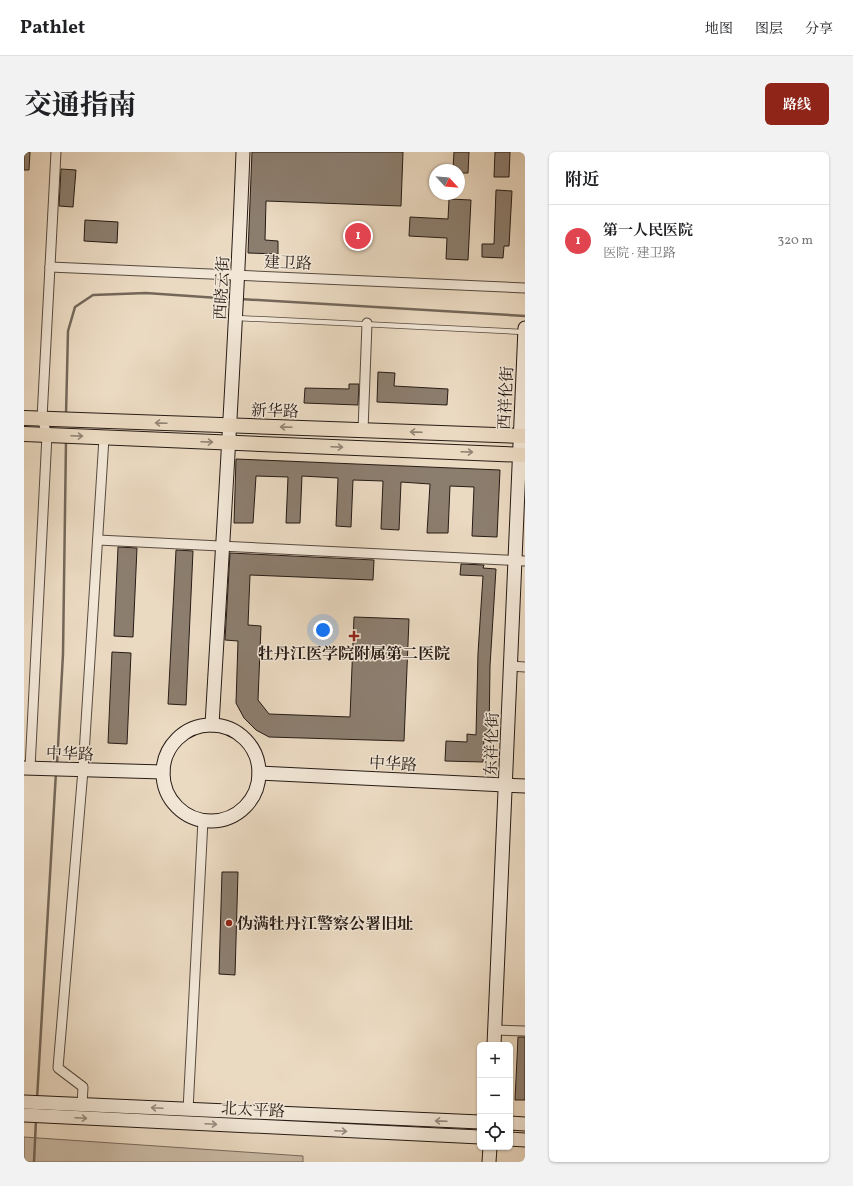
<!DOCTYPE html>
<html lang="zh">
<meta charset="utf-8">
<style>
:root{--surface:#fff;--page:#f2f2f2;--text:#202124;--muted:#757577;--line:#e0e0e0;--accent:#8f2418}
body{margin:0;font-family:Vollkorn,"Noto Serif SC",serif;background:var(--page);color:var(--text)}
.controls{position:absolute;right:12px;bottom:12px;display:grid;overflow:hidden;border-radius:6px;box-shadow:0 1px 3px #0004}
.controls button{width:36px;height:36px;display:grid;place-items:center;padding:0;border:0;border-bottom:1px solid var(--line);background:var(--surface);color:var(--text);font:20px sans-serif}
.compass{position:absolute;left:405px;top:12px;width:36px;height:36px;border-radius:50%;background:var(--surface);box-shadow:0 1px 3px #0004;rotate:116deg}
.you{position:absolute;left:299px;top:478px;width:14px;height:14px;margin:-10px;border:3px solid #fff;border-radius:50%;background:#1a73e8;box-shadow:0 0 0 6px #1a73e833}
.badge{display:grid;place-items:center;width:26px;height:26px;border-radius:50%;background:var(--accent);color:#fff;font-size:13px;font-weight:700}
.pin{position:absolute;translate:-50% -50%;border:2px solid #fff;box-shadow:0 1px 4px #0006}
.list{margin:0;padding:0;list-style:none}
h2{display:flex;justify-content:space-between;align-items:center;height:52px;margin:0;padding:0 16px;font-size:17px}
h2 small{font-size:13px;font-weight:400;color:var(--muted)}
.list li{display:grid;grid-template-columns:26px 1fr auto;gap:12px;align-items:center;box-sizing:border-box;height:72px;padding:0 16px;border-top:1px solid var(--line)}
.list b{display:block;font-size:15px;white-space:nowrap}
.list p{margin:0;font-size:13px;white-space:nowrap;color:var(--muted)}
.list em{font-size:13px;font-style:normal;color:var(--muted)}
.icon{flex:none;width:22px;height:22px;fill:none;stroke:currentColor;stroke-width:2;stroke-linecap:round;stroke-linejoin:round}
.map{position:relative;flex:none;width:501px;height:1010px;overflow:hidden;border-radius:6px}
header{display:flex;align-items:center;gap:24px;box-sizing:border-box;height:56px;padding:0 20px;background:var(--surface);border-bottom:1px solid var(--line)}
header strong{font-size:19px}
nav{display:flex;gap:22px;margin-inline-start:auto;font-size:14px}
.intro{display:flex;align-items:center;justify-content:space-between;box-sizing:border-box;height:96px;padding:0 24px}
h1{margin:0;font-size:28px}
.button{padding:10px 18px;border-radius:6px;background:var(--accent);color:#fff;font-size:14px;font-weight:700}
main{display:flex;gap:24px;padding:0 24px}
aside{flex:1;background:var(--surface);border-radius:6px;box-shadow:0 1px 3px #0004}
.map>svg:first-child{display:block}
.green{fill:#cabaa5;stroke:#786a5d}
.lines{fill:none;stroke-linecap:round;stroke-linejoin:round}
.stream{stroke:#746759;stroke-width:2.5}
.building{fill:#8c7e6f;stroke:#261b15}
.lane-casing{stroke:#574b40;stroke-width:6}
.street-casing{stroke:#574b40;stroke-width:11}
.secondary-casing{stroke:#261b15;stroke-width:15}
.primary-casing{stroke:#261b15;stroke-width:16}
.lane{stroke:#f2e7d7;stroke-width:4.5}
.street{stroke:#f2e7d7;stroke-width:9}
.secondary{stroke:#f2e7d7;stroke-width:13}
.primary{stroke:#ebdac2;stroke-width:14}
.oneway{stroke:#928474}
.oneway2{stroke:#968b80}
.poi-dot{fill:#8f2418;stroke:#f2e7d7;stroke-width:1.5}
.labels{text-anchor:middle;stroke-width:3;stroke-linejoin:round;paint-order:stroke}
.street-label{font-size:16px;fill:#261b15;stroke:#f2e7d7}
.poi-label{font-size:16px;font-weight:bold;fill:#261b15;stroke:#f2e7d7}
</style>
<header>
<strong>Pathlet</strong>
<nav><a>地图</a><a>图层</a><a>分享</a></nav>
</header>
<div class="intro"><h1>交通指南</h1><a class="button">路线</a></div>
<main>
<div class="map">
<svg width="501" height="1010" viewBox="0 0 501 1010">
<rect width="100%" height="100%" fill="#ebdac2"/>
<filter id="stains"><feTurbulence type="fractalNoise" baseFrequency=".005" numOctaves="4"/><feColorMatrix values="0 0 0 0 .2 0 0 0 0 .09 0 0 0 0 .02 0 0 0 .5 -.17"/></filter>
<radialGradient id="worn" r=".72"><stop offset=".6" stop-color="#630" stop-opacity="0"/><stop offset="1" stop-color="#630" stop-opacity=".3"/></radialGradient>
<path class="green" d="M0 985 279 1004V1010H0Z"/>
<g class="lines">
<g class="stream">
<path d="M216 147 501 164"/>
<path d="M42 263 44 179 51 155 69 143 122 141 209 147"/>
<path d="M33 613 39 502 42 288"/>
<path d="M13 947 32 620"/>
<path d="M10 1010 12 968"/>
</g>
</g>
<g class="building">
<path d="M0 0H6L5 18H0Z"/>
<path d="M228 0H379L377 54 242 49 241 88 254 89V102L224 101Z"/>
<path d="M430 0H445L444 21H435V18H429Z"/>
<path d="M471 0H486L485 25H470Z"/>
<path d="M37 17 52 18 49 55 35 54Z"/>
<path d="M472 38 488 39 485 94H480L479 106 458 105V92H470Z"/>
<path d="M425 47 447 48 444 108 422 107 423 86 385 84 386 65 424 67Z"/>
<path d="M61 68 94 70 93 91 60 89Z"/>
<path d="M354 220 371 221 370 234 424 237 423 253 353 250Z"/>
<path d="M325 232H335L334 253 280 251 281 236 325 237Z"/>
<path d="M212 307 476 318 473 385 448 384 450 335 426 334 424 381H403L406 332 377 330 375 378 357 377 359 329 329 328 327 375 312 374 314 326 278 324 276 371H262L264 325 232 324 229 371H210Z"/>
<path d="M94 395 113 396 109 485 90 484Z"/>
<path d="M152 398 169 399 162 553 144 552Z"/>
<path d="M206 401 350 408 349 428 226 423 224 473 237 474 234 548 245 562 326 565 330 465 385 467 380 589 245 585 232 578 220 566 212 551 214 489 201 488Z"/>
<path d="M437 412 460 413 459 416 472 417 466 514 465 584H460L459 610 421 609 422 589 443 590V582L452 583 454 501 459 424 436 423Z"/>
<path d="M88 500 107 501 103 592 84 591Z"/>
<path d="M198 720H214L211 823 195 822Z"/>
<path d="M494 885H501V948H491Z"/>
</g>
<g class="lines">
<defs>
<path id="lane" d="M213 166 499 180"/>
<g id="street">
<path d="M26 115 501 136"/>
<path d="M339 278 343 171"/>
<path d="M74 388 501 409"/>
<path d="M487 514 501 515"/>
<path d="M6 616 23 283 18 266 32 0"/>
<path d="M471 878 501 879"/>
<path d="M58 953 59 935 34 916 59 618 80 286"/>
<path d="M164 958 179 668"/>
</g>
<g id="secondary">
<path d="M188 573C199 382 212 191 219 0"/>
<circle cx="187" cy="621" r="48"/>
<path d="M0 616 139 620"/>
<path d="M235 621 501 634"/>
<path d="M470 893 501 176"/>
<path d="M0 950 456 970"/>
<path d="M0 963 456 985"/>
<path d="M486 971 501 972"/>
<path d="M486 987 501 988"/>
<path d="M465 1010 466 995"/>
</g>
<g id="primary">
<path d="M0 266 501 284"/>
<path d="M0 282 501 303"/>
</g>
</defs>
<use href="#lane" class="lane-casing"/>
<use href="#street" class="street-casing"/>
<use href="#secondary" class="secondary-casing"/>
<use href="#primary" class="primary-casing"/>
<use href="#lane" class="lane"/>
<use href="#street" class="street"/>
<use href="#secondary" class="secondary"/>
<use href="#primary" class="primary"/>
</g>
<defs><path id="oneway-shaft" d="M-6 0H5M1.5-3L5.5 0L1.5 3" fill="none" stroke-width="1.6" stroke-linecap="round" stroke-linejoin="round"/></defs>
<g class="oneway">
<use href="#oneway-shaft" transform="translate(137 271) rotate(-178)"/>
<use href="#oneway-shaft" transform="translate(262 275) rotate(-178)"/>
<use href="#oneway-shaft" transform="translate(392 280) rotate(-178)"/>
<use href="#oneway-shaft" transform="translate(53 284) rotate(2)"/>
<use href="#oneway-shaft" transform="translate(183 290) rotate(2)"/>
<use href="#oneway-shaft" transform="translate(313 295) rotate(2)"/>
<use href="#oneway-shaft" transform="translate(443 300) rotate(2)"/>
</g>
<g class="oneway2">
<use href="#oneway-shaft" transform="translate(133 956) rotate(-177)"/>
<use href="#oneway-shaft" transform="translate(57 966) rotate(3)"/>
<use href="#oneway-shaft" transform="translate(417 969) rotate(-178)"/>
<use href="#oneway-shaft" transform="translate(187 972) rotate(3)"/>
<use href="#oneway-shaft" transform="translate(317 979) rotate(3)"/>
</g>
<g class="poi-dot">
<path d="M328 478h4v4h4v4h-4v4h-4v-4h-4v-4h4z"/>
<circle cx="205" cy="771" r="4"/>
</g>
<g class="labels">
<g class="street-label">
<text transform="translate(264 110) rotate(2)" y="6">建卫路</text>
<text transform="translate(197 136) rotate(-87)" y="6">西晓云街</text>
<text transform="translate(481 246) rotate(-87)" y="6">西祥伦街</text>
<text transform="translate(251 258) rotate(2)" y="6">新华路</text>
<text transform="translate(467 592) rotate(-88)" y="6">东祥伦街</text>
<text transform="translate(46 601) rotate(2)" y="6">中华路</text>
<text transform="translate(369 611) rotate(3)" y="6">中华路</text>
<text transform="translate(229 957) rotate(3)" y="6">北太平路</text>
</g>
<g class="poi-label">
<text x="330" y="507">牡丹江医学院附属第二医院</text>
<text x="213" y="777" text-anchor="start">伪满牡丹江警察公署旧址</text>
</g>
</g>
<rect width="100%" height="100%" filter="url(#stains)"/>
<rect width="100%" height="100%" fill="url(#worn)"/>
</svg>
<div class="controls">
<button>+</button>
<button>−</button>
<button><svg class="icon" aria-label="locate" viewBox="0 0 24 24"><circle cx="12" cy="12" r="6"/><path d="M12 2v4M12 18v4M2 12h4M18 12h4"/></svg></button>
</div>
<svg class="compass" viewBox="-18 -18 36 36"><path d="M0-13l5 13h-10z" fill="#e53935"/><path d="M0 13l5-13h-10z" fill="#757577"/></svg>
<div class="you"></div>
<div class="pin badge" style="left:334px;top:84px;background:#e0444e">1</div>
</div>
<aside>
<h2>附近<small></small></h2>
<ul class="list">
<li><span class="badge" style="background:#e0444e">1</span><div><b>第一人民医院</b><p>医院 · 建卫路</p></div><em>320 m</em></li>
</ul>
</aside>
</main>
